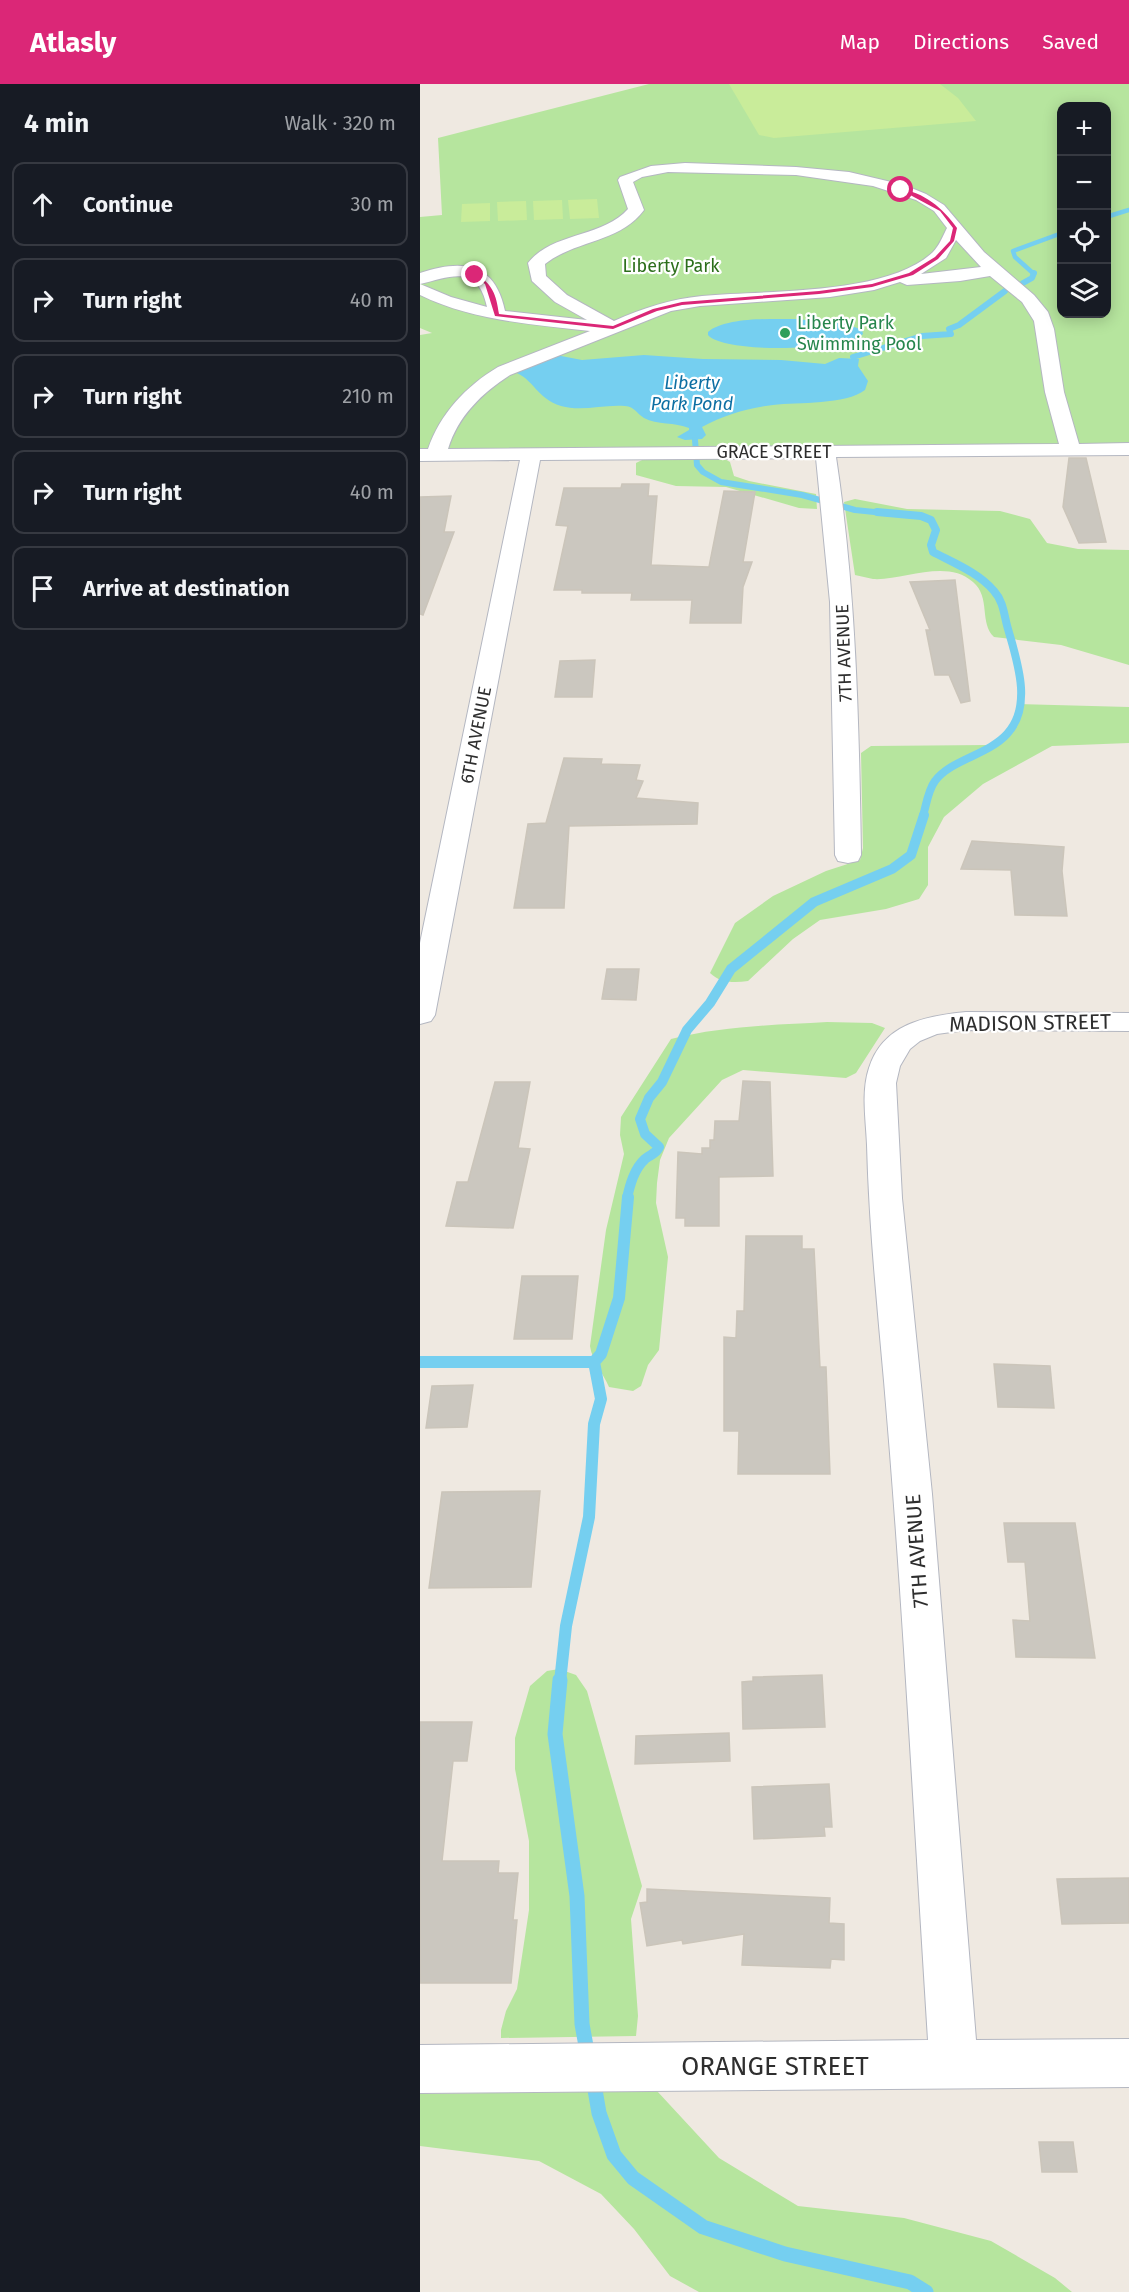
<!DOCTYPE html>
<meta charset="utf-8">
<style>
:root{--surface:#171b24;--page:#242831;--text:#f1f3f6;--muted:#9ea1a6;--line:#363941;--accent:#db2777}
body{margin:0;font-family:"Fira Sans",sans-serif;background:var(--page);color:var(--text)}
.controls{position:absolute;right:18px;top:18px;display:grid;overflow:hidden;border-radius:12px;box-shadow:0 3px 15px #0003}
.controls button{width:54px;height:54px;display:grid;place-items:center;padding:0;border:0;border-bottom:2px solid var(--line);background:var(--surface);color:var(--text);font:30px sans-serif}
.stop{position:absolute;width:18px;height:18px;margin:-14px;border:4px solid #db2777;border-radius:50%;background:#fff}
.stop.end{background:#db2777;border-color:#fff;box-shadow:0 2px 6px #0008}
.list{margin:0;padding:0;list-style:none}
h2{display:flex;justify-content:space-between;align-items:center;height:78px;margin:0;padding:0 24px;font-size:26px}
h2 small{font-size:20px;font-weight:400;color:var(--muted)}
.list li{display:grid;grid-template-columns:39px 1fr auto;gap:18px;align-items:center;box-sizing:border-box;height:84px;margin:0 12px 12px;padding:0 12px;border:2px solid var(--line);border-radius:12px}
.list b{display:block;font-size:22px;white-space:nowrap}
.list em{font-size:20px;font-style:normal;color:var(--muted)}
.icon{flex:none;width:33px;height:33px;fill:none;stroke:currentColor;stroke-width:2;stroke-linecap:round;stroke-linejoin:round}
.map{position:relative;flex:none;width:709px;height:2208px;overflow:hidden}
header{display:flex;align-items:center;gap:36px;box-sizing:border-box;height:84px;padding:0 30px;background:var(--accent);color:#fff}
header strong{font-size:28px}
nav{display:flex;gap:33px;margin-inline-start:auto;font-size:21px}
main{display:flex}
aside{flex:1;background:var(--surface)}
.map>svg:first-child{display:block}
.green{fill:#b6e59e;fill-rule:evenodd}
.pitch{fill:#c9ec9a}
.water{fill:#75cff0}
.lines{fill:none;stroke-linecap:round;stroke-linejoin:round}
.stream-far5{stroke:#75cff0;stroke-width:4.5}
.stream-far4{stroke:#75cff0;stroke-width:6}
.stream-far3{stroke:#75cff0;stroke-width:8}
.stream-far2{stroke:#75cff0;stroke-width:10}
.stream-far1{stroke:#75cff0;stroke-width:12}
.stream{stroke:#75cff0;stroke-width:15}
.building{fill:#cbc7bf;stroke:#cbc5ba;stroke-width:1.5}
.minor-casing{stroke:#b4b7c1;stroke-width:2}
.minor{fill:#fff;fill-rule:evenodd}
.route{fill:#db2777}
.leisure-dot{fill:#2e9e5b;stroke:#fff;stroke-width:2}
.labels{text-anchor:middle;stroke-width:4.5;stroke-linejoin:round;paint-order:stroke}
.far-park-label{font-size:18px;fill:#2c6e1b;stroke:#fff}
.far-leisure-label{font-size:18px;fill:#27864d;stroke:#fff;text-anchor:start}
.far-water-label{font-size:18px;font-style:italic;fill:#0d6fa3;stroke:#fff}
.far-street-label{font-size:18px;fill:#2e2e2e;stroke:#fff}
.street-label{font-size:21px;fill:#2e2e2e;stroke:#fff}
.near-street-label{font-size:26px;fill:#2e2e2e;stroke:#fff}
</style>
<header>
<strong>Atlasly</strong>
<nav><a>Map</a><a>Directions</a><a>Saved</a></nav>
</header>
<main>
<aside>
<h2>4 min<small>Walk · 320 m</small></h2>
<ul class="list">
<li><svg class="icon" aria-label="ahead" viewBox="0 0 24 24"><path d="M12 20V5M6 11l6-6 6 6"/></svg><div><b>Continue</b></div><em>30 m</em></li>
<li><svg class="icon" aria-label="right" viewBox="0 0 24 24"><path d="M7 20v-9h11M14 6l5 5-5 5"/></svg><div><b>Turn right</b></div><em>40 m</em></li>
<li><svg class="icon" aria-label="right" viewBox="0 0 24 24"><path d="M7 20v-9h11M14 6l5 5-5 5"/></svg><div><b>Turn right</b></div><em>210 m</em></li>
<li><svg class="icon" aria-label="right" viewBox="0 0 24 24"><path d="M7 20v-9h11M14 6l5 5-5 5"/></svg><div><b>Turn right</b></div><em>40 m</em></li>
<li><svg class="icon" aria-label="arrive" viewBox="0 0 24 24"><path d="M6 21V4h12l-3 4 3 4H6"/></svg><div><b>Arrive at destination</b></div></li>
</ul>
</aside>
<div class="map">
<svg width="709" height="2208" viewBox="0 0 709 2208">
<rect width="100%" height="100%" fill="#efe9e1"/>
<g class="green">
<path d="M229 0H709V361L0 366V251L12 249 0 244V133L22 131 18 54ZM642 22H686V230H642Z"/>
<path d="M303 374 310 378 314 392 329 397 396 410 397 425 379 424 306 403 256 402 216 391V379L224 375Z"/>
<path d="M435 415 487 425 580 427 610 435 627 459 658 465 709 466V581L641 561 574 553C559 539 571 513 553 498 526 474 483 497 453 495 447 494 441 492 435 491L424 418Z"/>
<path d="M597 620 709 623V659L632 662 563 700 524 733 508 763V801L499 815 466 825 400 836 373 855 328 897C314 899 300 899 290 889L315 839 353 812 406 787 440 776 443 764 441 669 451 662 568 661C584 652 595 638 597 620Z"/>
<path d="M407 938 452 939 465 944 436 989 426 994 323 986 302 996 249 1054 240 1076 237 1099 236 1119 248 1173 239 1266 228 1281 221 1302 213 1307 189 1303C183 1289 172 1277 170 1262L186 1146 204 1070 200 1051 201 1033 251 955C302 942 354 941 407 938Z"/>
<path d="M139 1585 156 1591 167 1607 222 1802 211 1835 218 1932 216 1952 81 1954V1946L86 1927 97 1905 109 1826V1757L95 1685V1654L110 1602 127 1587Z"/>
<path d="M237 2007 299 2074 378 2122 484 2134 571 2157 635 2194 652 2208H279L250 2192 214 2145 181 2110 119 2077 0 2062V2010Z"/>
</g>
<g class="pitch">
<path d="M309 0H520L538 14 556 37 354 54 339 51Z"/>
<path d="M177 115 179 134 150 135 148 116Z"/>
<path d="M142 116 143 135 114 136 113 117Z"/>
<path d="M106 117 107 136 78 137 77 118Z"/>
<path d="M70 119V137L41 138 42 120Z"/>
</g>
<g class="water">
<path d="M376 235 427 240 442 246 443 250C425 267 304 270 288 251V248C306 233 353 235 376 235Z"/>
<path d="M136 271 162 276 224 271 283 275 361 276 405 280 419 274 439 275 438 282 448 297 445 306C426 321 378 318 353 321 328 324 304 331 282 343L286 351 282 355 265 356 257 353 269 346V344C255 338 237 341 224 334 216 329 215 323 205 322 184 320 162 328 141 322 117 315 113 294 94 288Z"/>
</g>
<g class="lines">
<g class="stream-far5">
<path d="M686 133 709 126"/>
<path d="M614 190 595 173 593 167 642 149"/>
</g>
<g class="stream-far4">
<path d="M603 199 612 194 614 189"/>
<path d="M433 273 502 252 531 250 529 245 539 241 585 207"/>
<path d="M275 356 277 381 283 388 301 398 382 411 435 426 474 430"/>
</g>
<path class="stream-far3" d="M457 428 501 432 511 436 516 446 511 461 513 468C534 479 559 489 574 507 584 518 584 532 588 545 597 577 613 622 587 650 568 671 530 676 515 697 508 706 506 722 503 732"/>
<path class="stream-far2" d="M207 1114C210 1101 214 1085 225 1075 231 1070 236 1070 239 1063L225 1050 220 1035 229 1014 242 998 267 946 290 919 311 885 394 818 472 785 491 771 504 731"/>
<g class="stream-far1">
<path d="M0 1278H174"/>
<path d="M140 1598 146 1542 169 1433 174 1340 181 1315 174 1278 181 1270 199 1214 208 1113"/>
</g>
<g class="stream">
<path d="M140 1596 135 1650 157 1812 162 1940 168 1973"/>
<path d="M173 1994 179 2029 194 2071 213 2094 283 2143 365 2170 490 2198 506 2208"/>
</g>
</g>
<g class="building">
<path d="M649 374H666L686 458 659 459 643 423Z"/>
<path d="M202 400H229L228 412H237L231 481 289 483 304 407 335 408 323 478H332L323 503 321 539H270L272 516H211L212 509H162V506H134L148 442 136 441 144 404H201Z"/>
<path d="M31 412 24 448H34L3 531 0 530V413Z"/>
<path d="M535 496 550 617 541 619 529 591H515L506 546H510L490 498Z"/>
<path d="M175 576 172 613H135L140 577Z"/>
<path d="M144 674 182 675 181 680 220 681 216 696 223 697 216 714 278 719 277 740 149 742 144 824H94L108 740 126 739Z"/>
<path d="M552 757 644 763 642 787 647 832 595 831 591 786 541 785Z"/>
<path d="M187 885H219L216 916 182 915Z"/>
<path d="M323 997 350 998 353 1092 299 1093V1142H265V1134H256L258 1068 282 1070V1064H290V1056H294L295 1037H319Z"/>
<path d="M75 998H110L98 1064 110 1065 93 1144 26 1142 37 1098H48Z"/>
<path d="M326 1152H382V1165H394L400 1283H406L410 1390H318L319 1347H304V1253L316 1254 317 1227H324Z"/>
<path d="M102 1192H158L152 1255H94Z"/>
<path d="M574 1280 630 1282 634 1324 578 1323Z"/>
<path d="M53 1301 47 1343 6 1344 12 1302Z"/>
<path d="M120 1407 111 1503 9 1504 22 1408Z"/>
<path d="M584 1439H655L675 1574 596 1573 593 1536 610 1537 605 1478H588Z"/>
<path d="M402 1591 405 1643 323 1645 322 1598 333 1597V1593Z"/>
<path d="M0 1638H52L47 1677H33L22 1777H79L78 1789H98L93 1836H97L91 1899H0Z"/>
<path d="M309 1649 310 1677 215 1680 216 1652Z"/>
<path d="M409 1700 412 1743H404L405 1752 334 1755 332 1703Z"/>
<path d="M709 1794V1839L642 1840 637 1795Z"/>
<path d="M227 1805 410 1814 409 1839 424 1840V1876L411 1875 410 1884 322 1881 324 1850 263 1860 262 1856 227 1862 220 1819 227 1818Z"/>
<path d="M619 2058H653L657 2088H622Z"/>
</g>
<g class="lines">
<defs>
<g id="minor">
<path d="M265 79 376 83 429 88 484 101 506 110 524 121 564 168 614 211 628 228 634 245 644 308 659 360 709 359V371L416 373C436 505 439 638 441 771L438 777 428 779 418 777 415 771 410 518 396 374 120 376 15 931 11 937 0 940V859L100 376 0 377V365H8C20 330 46 302 78 283L170 247C112 240 53 237 0 211V200L31 213 67 223C58 180 32 192 0 200V189C42 175 75 178 85 227L167 236 135 218 112 197 108 179C132 148 182 154 208 125L198 96 200 93 231 82ZM248 88 376 91 453 102 496 116 514 127 527 144C523 152 519 162 513 168 467 212 343 206 282 212 251 215 223 224 194 237L147 211 126 192 125 180C155 156 200 159 224 126L213 98 222 93ZM536 156 561 183 501 190 526 174ZM570 192 602 218 614 237 625 308 639 360 28 365C38 332 62 309 90 291L251 227 280 222 410 213 454 206 480 198 487 201 540 197Z"/>
<path d="M546 928 709 929V947L546 946 517 950 500 957 490 965 480 982 476 999 482 1114 512 1410 556 1956 709 1955V2003L0 2009V1961L508 1956C494 1737 483 1516 464 1297 457 1218 449 1140 447 1061 446 1036 441 1008 449 984 463 940 505 932 546 928Z"/>
</g>
</defs>
<use href="#minor" class="minor-casing"/>
<use href="#minor" class="minor"/>
</g>
<path class="route" d="M479 105C504 108 523 124 537 144L534 157 518 175 493 191 452 203 399 210 262 221 237 227 193 245 75 232 65 200 52 191 56 190C73 201 76 210 79 230L193 242 233 225 262 218 399 207 452 200 489 189 515 173 530 157 533 144 520 127Z"/>
<circle class="leisure-dot" cx="365" cy="249" r="6"/>
<g class="labels">
<g class="far-park-label">
<text x="251" y="188">Liberty Park</text>
</g>
<g class="far-leisure-label">
<text x="377" y="245">Liberty Park<tspan x="377" dy="21">Swimming Pool</tspan></text>
</g>
<g class="far-water-label">
<text x="272" y="305">Liberty<tspan x="272" dy="21">Park Pond</tspan></text>
</g>
<g class="far-street-label">
<text x="354" y="374">GRACE STREET</text>
<text transform="translate(424 569) rotate(-92)" y="6">7TH AVENUE</text>
<text transform="translate(56 651) rotate(-79)" y="6">6TH AVENUE</text>
</g>
<g class="street-label">
<text transform="translate(610 939) rotate(-1)" y="7">MADISON STREET</text>
<text transform="translate(497 1467) rotate(-94)" y="7">7TH AVENUE</text>
</g>
<g class="near-street-label">
<text x="355" y="1991">ORANGE STREET</text>
</g>
</g>
</svg>
<div class="controls">
<button>+</button>
<button>−</button>
<button><svg class="icon" aria-label="locate" viewBox="0 0 24 24"><circle cx="12" cy="12" r="6"/><path d="M12 2v4M12 18v4M2 12h4M18 12h4"/></svg></button>
<button><svg class="icon" aria-label="layers" viewBox="0 0 24 24"><path d="M12 4l9 5-9 5-9-5zM3 14l9 5 9-5"/></svg></button>
</div>
<div class="stop" style="left:481px;top:106px"></div>
<div class="stop end" style="left:55px;top:191px"></div>
</div>
</main>
